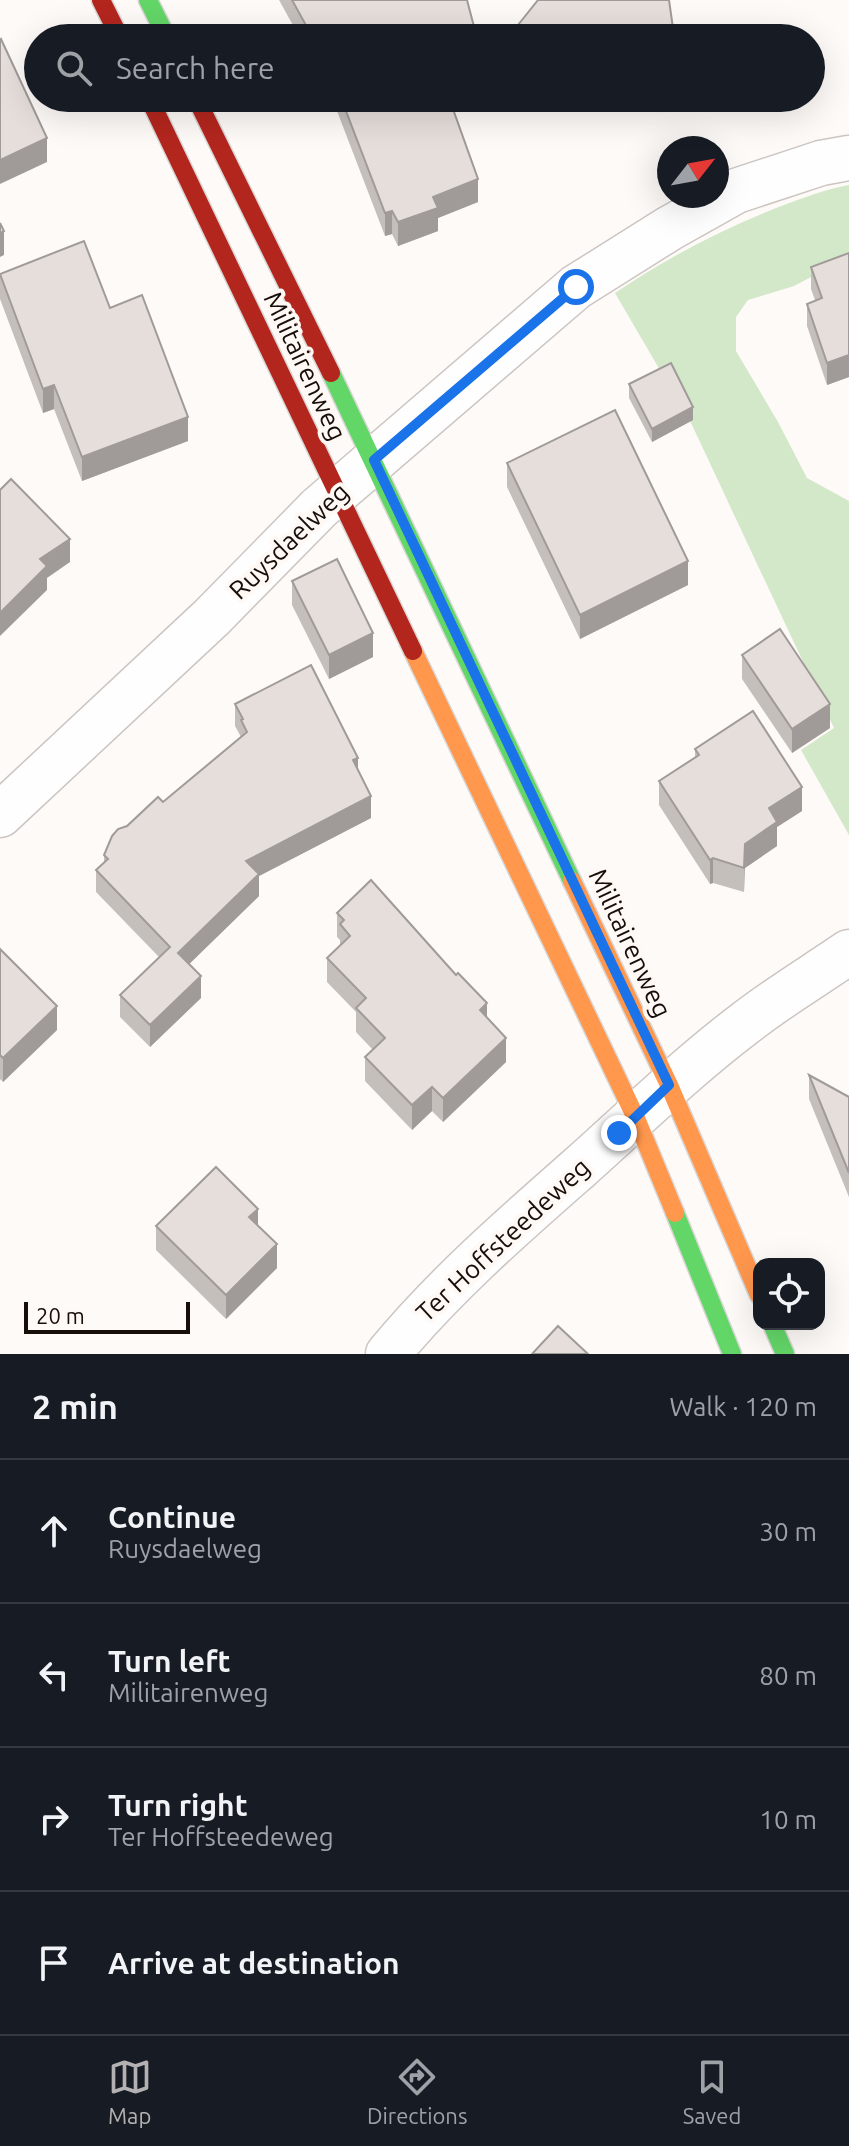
<!DOCTYPE html>
<meta charset="utf-8">
<style>
:root{--surface:#171b24;--page:#20242c;--text:#f1f3f6;--muted:#9ea1a6;--line:#363941;--accent:#b3b1b1}
body{margin:0;font-family:Ubuntu,sans-serif;background:var(--page);color:var(--text)}
.controls{position:absolute;right:24px;bottom:24px;display:grid;overflow:hidden;border-radius:16px;box-shadow:0 8px 32px #0002}
.controls button{width:72px;height:72px;display:grid;place-items:center;padding:0;border:0;border-bottom:2px solid var(--line);background:var(--surface);color:var(--text);font:40px sans-serif}
.compass{position:absolute;left:657px;top:136px;width:72px;height:72px;border-radius:50%;background:var(--surface);box-shadow:0 8px 32px #0002;rotate:59deg}
.scale{position:absolute;left:24px;bottom:20px;width:166px;box-sizing:border-box;padding-left:8px;border:4px solid #170e0a;border-top:0;font-size:22px;line-height:28px;white-space:nowrap;color:#170e0a;-webkit-text-stroke:6px #fff9f6;paint-order:stroke}
.stop{position:absolute;width:24px;height:24px;margin:-18px;border:6px solid #1a73e8;border-radius:50%;background:#fff}
.stop.end{background:#1a73e8;border-color:#fff;box-shadow:0 2px 8px #0008}
.list{margin:0;padding:0;list-style:none}
h2{display:flex;justify-content:space-between;align-items:center;height:104px;margin:0;padding:0 32px;font-size:34px}
h2 small{font-size:26px;font-weight:400;color:var(--muted)}
.list li{display:grid;grid-template-columns:52px 1fr auto;gap:24px;align-items:center;box-sizing:border-box;height:144px;padding:0 32px;border-top:2px solid var(--line)}
.list b{display:block;font-size:30px;white-space:nowrap}
.list p{margin:0;font-size:26px;white-space:nowrap;color:var(--muted)}
.list em{font-size:26px;font-style:normal;color:var(--muted)}
.icon{flex:none;width:44px;height:44px;fill:none;stroke:currentColor;stroke-width:2;stroke-linecap:round;stroke-linejoin:round}
.map{position:relative;flex:none;width:849px;height:1354px;overflow:hidden}
.search{position:absolute;background:var(--surface);box-shadow:0 8px 32px #0002;left:24px;right:24px;top:24px;height:88px;display:flex;align-items:center;gap:20px;box-sizing:border-box;padding:0 28px;border-radius:44px;color:var(--muted);font-size:30px}
.sheet{height:680px;background:var(--surface)}
nav{display:flex;justify-content:space-around;align-items:center;box-sizing:border-box;height:112px;border-top:2px solid var(--line);background:var(--surface);font-size:22px;color:var(--muted)}
nav a{display:grid;justify-items:center;gap:4px}
nav .on{color:var(--accent)}
.map>svg:first-child{display:block}
.green{fill:#d3e8c8}
.lines{fill:none;stroke-linecap:round;stroke-linejoin:round}
.street-casing{stroke:#ccc5c2;stroke-width:47}
.fast-casing{stroke:#d9d7d5;stroke-width:21}
.slow-casing{stroke:#d9d7d5;stroke-width:21}
.jam-casing{stroke:#d9d7d5;stroke-width:21}
.street{stroke:#fffefe;stroke-width:44}
.fast{stroke:#63d668;stroke-width:18}
.slow{stroke:#ff974d;stroke-width:18}
.jam{stroke:#b3261e;stroke-width:18}
.wall{fill:#c5bfbc}
.shaded-wall{fill:#a09b99}
.building{fill:#e5dedb;stroke:#a09b99;stroke-width:2}
.route{stroke:#1a73e8;stroke-width:10}
.labels{text-anchor:middle;stroke-width:8;stroke-linejoin:round;paint-order:stroke}
.street-label{font-size:26px;fill:#170e0a;stroke:#fff9f6}
</style>
<div class="map">
<svg width="849" height="1354" viewBox="0 0 849 1354">
<rect width="100%" height="100%" fill="#fdfaf8"/>
<path class="green" d="M849 185V257L794 286 748 300 736 317V351L778 422 807 478 849 501V835L801 750 834 728 692 425 615 293C668 257 724 228 784 205 806 197 826 189 849 185Z"/>
<g class="lines">
<defs>
<g id="street">
<path d="M0 815 212 617 319 508 576 287 670 228 736 191 821 163 849 158"/>
<path d="M388 1354C445 1285 513 1226 579 1168 634 1119 686 1068 744 1024 777 998 814 976 849 952"/>
</g>
<g id="fast">
<path d="M148 0 167 38"/>
<path d="M331 373 572 881"/>
<path d="M675 1213 732 1354"/>
<path d="M772 1324 785 1354"/>
</g>
<g id="slow">
<path d="M413 651 635 1116 675 1213"/>
<path d="M572 881 669 1085 759 1295"/>
</g>
<g id="jam">
<path d="M101 0 120 38"/>
<path d="M149 98 413 651"/>
<path d="M196 98 331 373"/>
</g>
</defs>
<use href="#street" class="street-casing"/>
<use href="#fast" class="fast-casing"/>
<use href="#slow" class="slow-casing"/>
<use href="#jam" class="jam-casing"/>
<use href="#street" class="street"/>
<use href="#fast" class="fast"/>
<use href="#slow" class="slow"/>
<use href="#jam" class="jam"/>
</g>
<g class="wall">
<path d="M279 0H467L477 38H300Z"/>
<path d="M518 25 673 28V38H518Z"/>
<path d="M332 98H449L478 202 438 218V231L398 246 392 234 385 236Z"/>
<path d="M565 98H597L565 102Z"/>
<path d="M849 253V377L827 385 807 326V304L815 300 811 289V267Z"/>
<path d="M0 274 110 308 188 441 82 481 54 409 43 413 0 299Z"/>
<path d="M629 384 693 420 652 442 629 398Z"/>
<path d="M507 463 688 585 580 639 507 487Z"/>
<path d="M292 581 373 657 329 679 292 605Z"/>
<path d="M742 655 830 728 792 753 742 679Z"/>
<path d="M235 704 358 770 371 818 259 876V896L189 964 201 998 150 1047 120 1017V995L159 957 96 892V870L104 862V855L127 826 163 802 241 737 235 726Z"/>
<path d="M695 749 802 811 777 827V846L745 868 744 892 713 883 710 884 659 805V781L695 757Z"/>
<path d="M337 913 487 1017 506 1062 443 1122 432 1111 412 1130 365 1081V1057L373 1050 356 1032V1012L327 982V958L340 946V940L337 937Z"/>
<path d="M0 949 57 1030 3 1082 0 1079Z"/>
<path d="M809 1075 849 1097V1197L809 1099Z"/>
<path d="M156 1226H258L277 1268 226 1319 156 1250Z"/>
</g>
<g class="shaded-wall">
<path d="M47 138V162L0 184V160Z"/>
<path d="M478 179V202L438 218V231L398 246V222L433 197Z"/>
<path d="M392 211V234L385 236V213Z"/>
<path d="M4 231V255L0 257V233Z"/>
<path d="M849 355V377L827 385V363Z"/>
<path d="M54 385V409L43 413V389Z"/>
<path d="M693 407V420L652 442V429Z"/>
<path d="M188 417V441L82 481V457Z"/>
<path d="M70 539V562L47 578V590L0 636V613L40 559Z"/>
<path d="M688 561V585L580 639V615Z"/>
<path d="M373 633V657L329 679V655Z"/>
<path d="M830 704V728L792 753V729Z"/>
<path d="M358 758V780L353 760Z"/>
<path d="M802 787V811L777 827V846L745 868 744 892 745 844 769 808Z"/>
<path d="M371 796V818L259 876V896L178 975V953L246 861Z"/>
<path d="M713 858V883L710 884V860Z"/>
<path d="M201 976V998L150 1047V1025Z"/>
<path d="M487 1003V1027L480 1010Z"/>
<path d="M57 1006V1030L3 1082V1058Z"/>
<path d="M506 1038V1062L443 1122V1098Z"/>
<path d="M432 1087V1111L412 1130V1105Z"/>
<path d="M258 1209V1233L249 1217Z"/>
<path d="M277 1244V1268L226 1319V1295Z"/>
</g>
<g class="building">
<path d="M292 0H467L477 38H313Z"/>
<path d="M538 0H669L673 28H670L672 38H533L518 25Z"/>
<path d="M1 39 47 138 0 160V40Z"/>
<path d="M341 98H449L478 179 433 197 438 208 398 222 392 211 385 213Z"/>
<path d="M0 223 4 231 0 233Z"/>
<path d="M84 241 110 308 142 295 188 417 82 457 54 385 43 389 0 274Z"/>
<path d="M849 253V355L827 363 807 304 822 298 811 267Z"/>
<path d="M671 363 693 407 652 429 629 384Z"/>
<path d="M615 410 688 561 580 615 507 463Z"/>
<path d="M11 479 70 539 40 559 47 566 0 613V490Z"/>
<path d="M337 559 373 633 329 655 292 581Z"/>
<path d="M780 629 830 704 792 729 742 655Z"/>
<path d="M311 665 358 758 353 760 371 796 246 861 259 874 178 953 201 976 150 1025 120 995 170 947 96 870 108 859 104 855 112 836 118 829 127 826 158 797 163 802 247 732 241 720 243 719 235 704Z"/>
<path d="M753 711 802 787 769 808 777 822 745 844 744 868 713 858 710 860 659 781 699 755 695 749Z"/>
<path d="M371 880 456 975 458 973 487 1003 480 1010 506 1038 443 1098 432 1087 412 1105 365 1057 385 1038 356 1008 366 998 327 958 350 936 340 924 344 920 337 913Z"/>
<path d="M0 949 57 1006 3 1058 0 1055Z"/>
<path d="M809 1075 849 1097V1173Z"/>
<path d="M216 1167 258 1209 249 1217 277 1244 226 1295 156 1226Z"/>
<path d="M558 1326 588 1354H532Z"/>
</g>
<g class="lines">
<path class="route" d="M576 287 374 460 669 1085 619 1133"/>
</g>
<g class="labels">
<g class="street-label">
<text transform="translate(305 366) rotate(65)" y="9">Militairenweg</text>
<text transform="translate(289 541) rotate(-44)" y="9">Ruysdaelweg</text>
<text transform="translate(630 943) rotate(65)" y="9">Militairenweg</text>
<text transform="translate(503 1240) rotate(-43)" y="9">Ter Hoffsteedeweg</text>
</g>
</g>
</svg>
<div class="controls">
<button><svg class="icon" aria-label="locate" viewBox="0 0 24 24"><circle cx="12" cy="12" r="6"/><path d="M12 2v4M12 18v4M2 12h4M18 12h4"/></svg></button>
</div>
<svg class="compass" viewBox="-18 -18 36 36"><path d="M0-13l5 13h-10z" fill="#e53935"/><path d="M0 13l5-13h-10z" fill="#9ea1a6"/></svg>
<div class="scale">20 m</div>
<div class="stop" style="left:576px;top:287px"></div>
<div class="stop end" style="left:619px;top:1133px"></div>
<div class="search"><svg class="icon" aria-label="search" viewBox="0 0 24 24"><circle cx="10" cy="10" r="6"/><path d="M15 15l6 6"/></svg>Search here</div>
</div>
<section class="sheet">
<h2>2 min<small>Walk · 120 m</small></h2>
<ul class="list">
<li><svg class="icon" aria-label="ahead" viewBox="0 0 24 24"><path d="M12 20V5M6 11l6-6 6 6"/></svg><div><b>Continue</b><p>Ruysdaelweg</p></div><em>30 m</em></li>
<li><svg class="icon" aria-label="left" viewBox="0 0 24 24"><path d="M17 20v-9H6M10 6l-5 5 5 5"/></svg><div><b>Turn left</b><p>Militairenweg</p></div><em>80 m</em></li>
<li><svg class="icon" aria-label="right" viewBox="0 0 24 24"><path d="M7 20v-9h11M14 6l5 5-5 5"/></svg><div><b>Turn right</b><p>Ter Hoffsteedeweg</p></div><em>10 m</em></li>
<li><svg class="icon" aria-label="arrive" viewBox="0 0 24 24"><path d="M6 21V4h12l-3 4 3 4H6"/></svg><div><b>Arrive at destination</b></div></li>
</ul>
</section>
<nav>
<a class="on"><svg class="icon" aria-label="map" viewBox="0 0 24 24"><path d="M3 6l6-2 6 2 6-2v14l-6 2-6-2-6 2zM9 4v14M15 6v14"/></svg>Map</a>
<a><svg class="icon" aria-label="directions" viewBox="0 0 24 24"><path d="M12 3l9 9-9 9-9-9zM9 14v-3h6M13 9l2 2-2 2"/></svg>Directions</a>
<a><svg class="icon" aria-label="saved" viewBox="0 0 24 24"><path d="M7 4h10v16l-5-4-5 4z"/></svg>Saved</a>
</nav>
